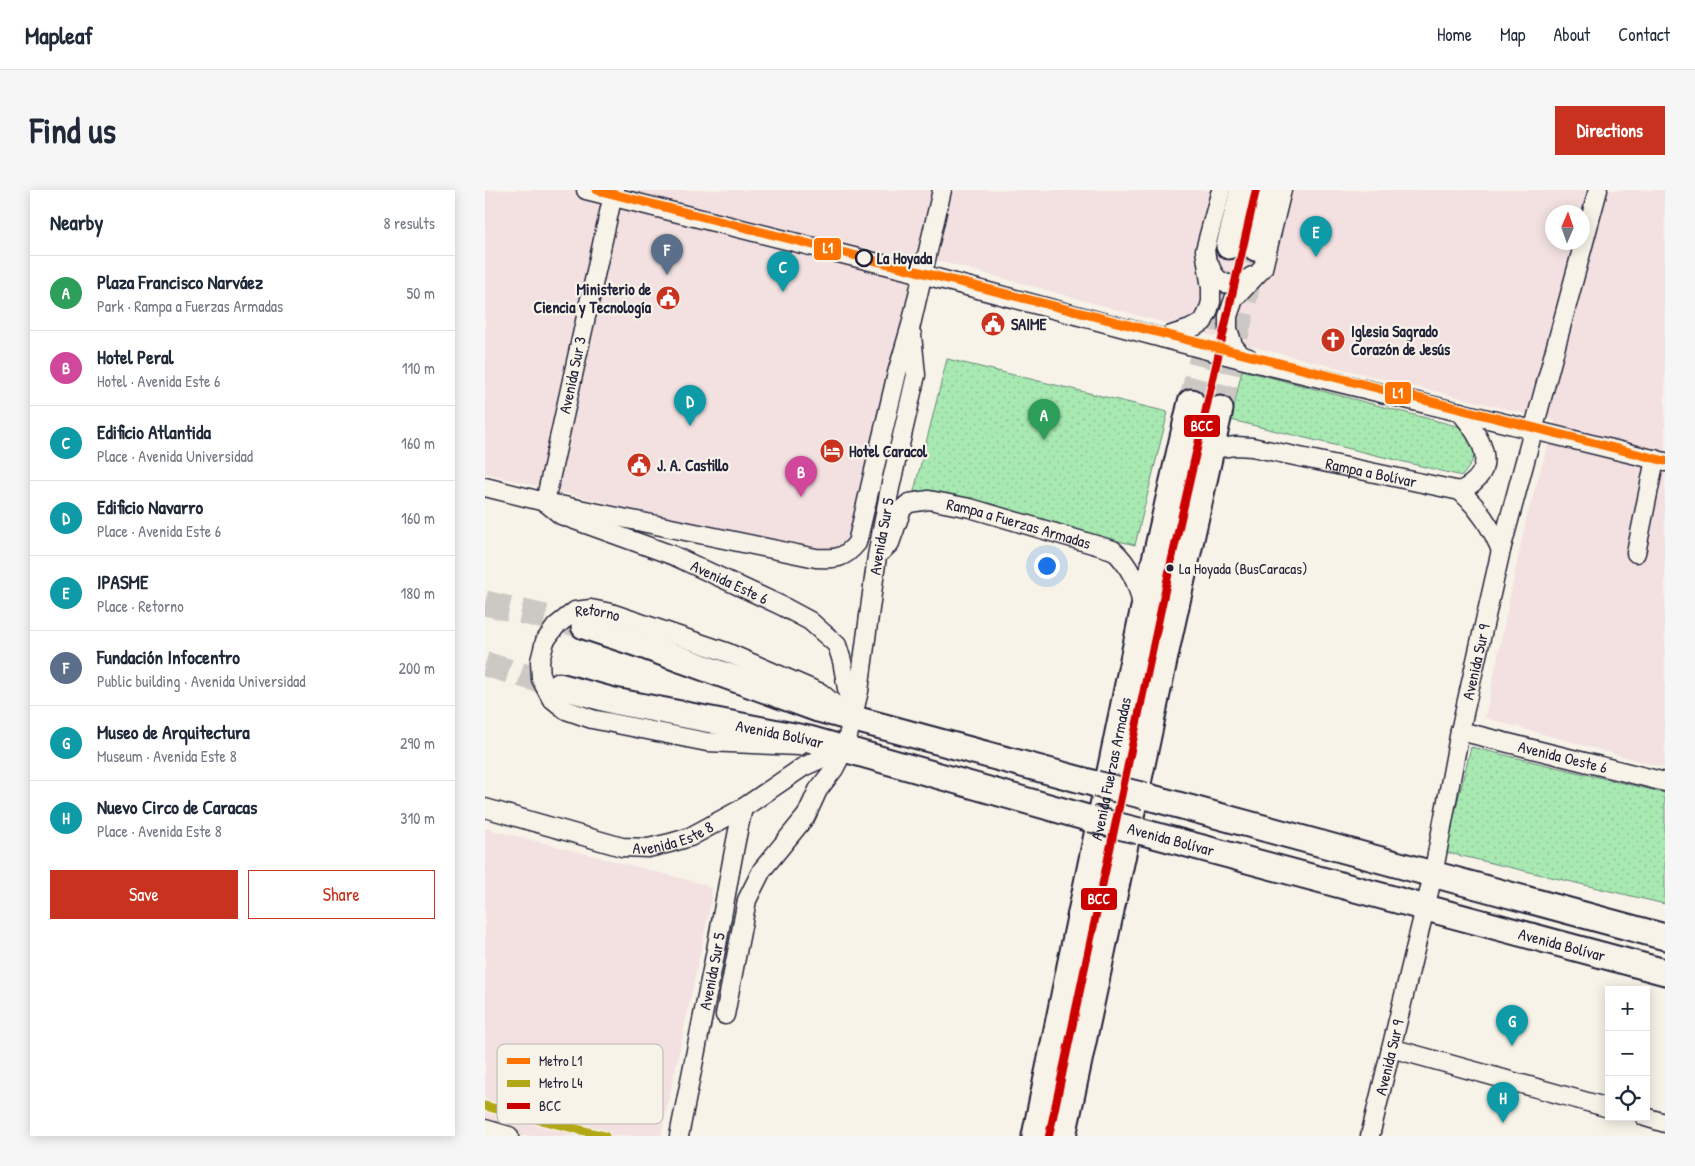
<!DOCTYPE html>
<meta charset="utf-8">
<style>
:root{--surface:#fff;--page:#f6f6f7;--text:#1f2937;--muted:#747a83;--line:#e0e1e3;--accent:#c8321e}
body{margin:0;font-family:"Patrick Hand",sans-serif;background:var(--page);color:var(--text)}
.controls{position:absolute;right:15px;bottom:15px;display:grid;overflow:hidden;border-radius:0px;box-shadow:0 2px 12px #0003}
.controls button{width:45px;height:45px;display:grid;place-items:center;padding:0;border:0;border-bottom:1px solid var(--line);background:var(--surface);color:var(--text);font:25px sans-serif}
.compass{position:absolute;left:1060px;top:15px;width:45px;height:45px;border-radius:50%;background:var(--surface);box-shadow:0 2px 12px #0003;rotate:2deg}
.you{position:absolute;left:561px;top:375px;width:18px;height:18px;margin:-12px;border:4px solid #fff;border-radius:50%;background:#1a73e8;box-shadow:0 0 0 8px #1a73e833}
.badge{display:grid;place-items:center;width:32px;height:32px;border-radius:50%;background:var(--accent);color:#fff;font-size:16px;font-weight:700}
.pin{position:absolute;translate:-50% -41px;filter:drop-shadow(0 1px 2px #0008)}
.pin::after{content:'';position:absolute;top:26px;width:18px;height:15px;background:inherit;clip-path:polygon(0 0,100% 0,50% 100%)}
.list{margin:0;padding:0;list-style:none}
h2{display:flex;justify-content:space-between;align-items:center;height:65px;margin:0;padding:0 20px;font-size:21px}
h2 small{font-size:16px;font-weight:400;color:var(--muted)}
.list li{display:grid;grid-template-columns:32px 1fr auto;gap:15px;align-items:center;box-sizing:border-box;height:75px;padding:0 20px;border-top:1px solid var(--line)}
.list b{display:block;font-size:19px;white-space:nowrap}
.list p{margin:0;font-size:16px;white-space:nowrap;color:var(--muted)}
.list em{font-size:16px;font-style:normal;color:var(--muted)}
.actions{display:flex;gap:10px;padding:15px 20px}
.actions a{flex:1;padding:11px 0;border:1px solid var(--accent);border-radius:0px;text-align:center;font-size:18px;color:var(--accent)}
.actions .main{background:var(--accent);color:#fff}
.icon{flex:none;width:28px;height:28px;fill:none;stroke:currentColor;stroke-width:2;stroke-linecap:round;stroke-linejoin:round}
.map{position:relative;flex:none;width:1180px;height:946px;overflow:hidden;border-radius:0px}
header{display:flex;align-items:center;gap:30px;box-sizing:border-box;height:70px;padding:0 25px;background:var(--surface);border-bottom:1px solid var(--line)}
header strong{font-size:24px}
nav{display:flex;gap:28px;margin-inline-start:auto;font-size:18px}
.intro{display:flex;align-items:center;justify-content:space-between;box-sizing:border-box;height:120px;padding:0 30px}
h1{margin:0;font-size:35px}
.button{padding:12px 22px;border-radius:0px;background:var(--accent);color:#fff;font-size:18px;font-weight:700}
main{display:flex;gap:30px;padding:0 30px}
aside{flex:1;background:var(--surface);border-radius:0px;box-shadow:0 2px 12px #0003}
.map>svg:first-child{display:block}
.built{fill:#f3e1e1;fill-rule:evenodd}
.green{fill:url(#green-dots);stroke:#658676}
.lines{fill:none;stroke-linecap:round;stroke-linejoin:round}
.secondary-tunnel{stroke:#ccc9c5;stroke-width:25;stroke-dasharray:25 12;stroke-linecap:butt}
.street-casing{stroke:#22223b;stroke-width:21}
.secondary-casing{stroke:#22223b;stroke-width:29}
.street{stroke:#f7f3e8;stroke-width:18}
.secondary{stroke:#f7f3e8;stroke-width:25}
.secondary-bridge-casing{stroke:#22223b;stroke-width:29;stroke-linecap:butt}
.secondary-bridge{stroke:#f7f3e8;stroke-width:25}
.bus-1-casing{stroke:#f7f3e8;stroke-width:11}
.bus-1{stroke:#cb0000;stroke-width:8}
.metro-1-casing{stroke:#f7f3e8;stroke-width:12}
.metro-2-casing{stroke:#f7f3e8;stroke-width:12}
.metro-1{stroke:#ff7400;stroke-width:9}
.metro-2{stroke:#b2a815;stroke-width:9}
.stop-dot{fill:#f7f3e8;stroke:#22223b;stroke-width:2.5}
.bus-dot{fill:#22223b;stroke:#f7f3e8;stroke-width:2}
.labels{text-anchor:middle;stroke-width:4.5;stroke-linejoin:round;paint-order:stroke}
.bus-label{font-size:15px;fill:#22223b;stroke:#f7f3e8;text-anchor:start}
.stop-label{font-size:16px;font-weight:bold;fill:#22223b;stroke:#f7f3e8;text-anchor:start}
.poi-label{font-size:16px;font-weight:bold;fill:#22223b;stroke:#f7f3e8;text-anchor:start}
.street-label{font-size:16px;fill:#22223b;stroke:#f7f3e8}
.key{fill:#f7f3e8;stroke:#b7b4b4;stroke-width:1}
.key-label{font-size:14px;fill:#22223b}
.line-badge{stroke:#f7f3e8;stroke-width:2}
.badge-label{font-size:14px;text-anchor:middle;font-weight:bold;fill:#fff}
</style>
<header>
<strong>Mapleaf</strong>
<nav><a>Home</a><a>Map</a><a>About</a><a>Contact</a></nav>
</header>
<div class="intro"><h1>Find us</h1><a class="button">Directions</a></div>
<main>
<aside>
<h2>Nearby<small>8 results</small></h2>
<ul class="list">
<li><span class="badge" style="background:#2e9e5b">A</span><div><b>Plaza Francisco Narváez</b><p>Park · Rampa a Fuerzas Armadas</p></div><em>50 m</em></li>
<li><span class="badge" style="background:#d1479c">B</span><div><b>Hotel Peral</b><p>Hotel · Avenida Este 6</p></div><em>110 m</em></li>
<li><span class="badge" style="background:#0f9aa8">C</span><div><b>Edificio Atlantida</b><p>Place · Avenida Universidad</p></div><em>160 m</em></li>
<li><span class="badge" style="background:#0f9aa8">D</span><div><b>Edificio Navarro</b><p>Place · Avenida Este 6</p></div><em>160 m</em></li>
<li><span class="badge" style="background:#0f9aa8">E</span><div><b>IPASME</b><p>Place · Retorno</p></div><em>180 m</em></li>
<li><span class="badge" style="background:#5c6f8a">F</span><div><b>Fundación Infocentro</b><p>Public building · Avenida Universidad</p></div><em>200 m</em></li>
<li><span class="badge" style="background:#0f9aa8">G</span><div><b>Museo de Arquitectura</b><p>Museum · Avenida Este 8</p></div><em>290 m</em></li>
<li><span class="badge" style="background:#0f9aa8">H</span><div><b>Nuevo Circo de Caracas</b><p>Place · Avenida Este 8</p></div><em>310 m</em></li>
</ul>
<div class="actions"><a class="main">Save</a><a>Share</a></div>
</aside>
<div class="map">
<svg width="1180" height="946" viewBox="0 0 1180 946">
<defs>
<pattern id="green-dots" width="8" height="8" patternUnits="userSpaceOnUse" patternTransform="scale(1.25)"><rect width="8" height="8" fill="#a8e9b2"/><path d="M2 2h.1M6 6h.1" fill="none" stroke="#90c89a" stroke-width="1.8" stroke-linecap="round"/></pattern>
</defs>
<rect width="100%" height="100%" fill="#f7f3e8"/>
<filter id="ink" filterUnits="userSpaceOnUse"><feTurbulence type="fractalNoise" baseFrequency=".02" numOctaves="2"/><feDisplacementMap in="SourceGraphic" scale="10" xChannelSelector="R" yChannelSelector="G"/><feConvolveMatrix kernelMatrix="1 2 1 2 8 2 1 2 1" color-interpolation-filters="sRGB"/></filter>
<g filter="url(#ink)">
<g class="built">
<path d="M0 0H1180V578L1000 528 1041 329 1070 231 764 156 433 65 363 353 347 362H318L0 283ZM1068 22H1098V52H1068Z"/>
<path d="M0 638 218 694 226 699 227 708 176 946H0Z"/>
</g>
<g class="green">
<path d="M462 169 683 222 650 355 429 301Z"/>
<path d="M757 180 983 239C985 242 989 246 990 249 994 262 985 277 977 286L746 230Z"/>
<path d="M986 557 1180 603V714L960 662Z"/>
</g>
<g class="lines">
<g class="secondary-tunnel">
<path d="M706 212 744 56"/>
<path d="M735 219 771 58"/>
<path d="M0 413 99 436"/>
<path d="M0 474 74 496"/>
</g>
<defs>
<g id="street">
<path d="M101 0 425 81 760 170 1180 272"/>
<path d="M129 0 60 312 331 368C351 369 359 369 372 353L412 183 426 135 457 0"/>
<path d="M724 73C731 96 747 100 767 86"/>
<path d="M677 148 705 139 718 132 723 122 726 112V98L720 60 736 0"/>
<path d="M764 168 756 165 748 155 743 139V126L749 109 778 78 797 0"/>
<path d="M975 222C997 248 1017 280 975 301"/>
<path id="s1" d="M725 259 751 256 767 257 975 301C994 318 1006 336 1016 360"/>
<path id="s2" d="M0 297 60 312 76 325 187 365 297 416 325 431 352 455 357 471 366 521"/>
<path id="s3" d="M396 362 405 353 417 319 424 313 444 310 485 318 628 360C644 374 655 397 657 418"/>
<path d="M1151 363 1170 269"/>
<path id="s4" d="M975 541 1180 592"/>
<path id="s5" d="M314 556 222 552 107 529 81 520 66 508 56 489 55 471 60 451 71 436 90 421 106 419 126 423 241 462 336 503 361 524"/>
<path id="s6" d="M0 618 137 657 163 658 185 653 205 647 258 618 318 577 360 558"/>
<path id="s7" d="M240 825 262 710 277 680 321 626 333 600 349 579 360 558 374 501 392 366 405 298 431 185 427 145"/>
<path d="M906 858 1124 918"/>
<path d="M1160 927 1180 933"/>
<path d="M0 939 24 946"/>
<path id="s8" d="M194 946C206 884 219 822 231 760 240 712 247 665 258 618"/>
<path id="s9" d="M885 946 948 685 975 541 1016 360 1113 0"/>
</g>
<g id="secondary">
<path d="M744 56 758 0"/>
<path d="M771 58 784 0"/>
<path d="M99 436 162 457 333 519 611 594"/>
<path id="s10" d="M74 496 129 511 324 549 606 629"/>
<path d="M660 606 1180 747"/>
<path id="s11" d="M654 641 1180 782"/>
<path id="s12" d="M550 946 656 431 706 212"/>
<path d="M578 946 683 452 735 219"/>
</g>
</defs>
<use href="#street" class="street-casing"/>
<use href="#secondary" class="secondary-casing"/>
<use href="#street" class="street"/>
<use href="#secondary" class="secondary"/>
<defs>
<g id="secondary-bridge">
<path d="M611 594 660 606"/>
<path d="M606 629 654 641"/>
</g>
</defs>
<use href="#secondary-bridge" class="secondary-bridge-casing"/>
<use href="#secondary-bridge" class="secondary-bridge"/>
<defs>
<path id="bus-1" d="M564 946 685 377 771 0"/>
</defs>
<use href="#bus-1" class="bus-1-casing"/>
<use href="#bus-1" class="bus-1"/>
<defs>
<path id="metro-1" d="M112 0 1180 271"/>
<path id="metro-2" d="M0 916 120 946"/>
</defs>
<use href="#metro-1" class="metro-1-casing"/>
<use href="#metro-2" class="metro-2-casing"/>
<use href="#metro-1" class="metro-1"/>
<use href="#metro-2" class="metro-2"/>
</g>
</g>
<defs>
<symbol id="civic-disc" viewBox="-11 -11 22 22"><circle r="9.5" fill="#c8321e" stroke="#f7f3e8"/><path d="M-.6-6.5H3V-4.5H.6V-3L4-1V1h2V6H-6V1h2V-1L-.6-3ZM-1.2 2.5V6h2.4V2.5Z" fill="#fff"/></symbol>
<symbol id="church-disc" viewBox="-11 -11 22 22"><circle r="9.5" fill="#c8321e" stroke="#f7f3e8"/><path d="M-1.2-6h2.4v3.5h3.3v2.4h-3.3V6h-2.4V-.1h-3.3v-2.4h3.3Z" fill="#fff"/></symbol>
<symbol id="hotel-disc" viewBox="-11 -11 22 22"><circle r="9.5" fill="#c8321e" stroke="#f7f3e8"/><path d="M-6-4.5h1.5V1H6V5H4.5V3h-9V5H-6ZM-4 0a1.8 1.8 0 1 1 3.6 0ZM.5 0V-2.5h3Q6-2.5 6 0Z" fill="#fff"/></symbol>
</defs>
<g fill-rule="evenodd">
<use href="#civic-disc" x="169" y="94" width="28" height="28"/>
<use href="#civic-disc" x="494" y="120" width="28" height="28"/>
<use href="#church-disc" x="834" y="136" width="28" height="28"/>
<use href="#hotel-disc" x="333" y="247" width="28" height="28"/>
<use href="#civic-disc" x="140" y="261" width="28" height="28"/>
</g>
<circle class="stop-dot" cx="379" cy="68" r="8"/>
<circle class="bus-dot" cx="685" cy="378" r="4.5"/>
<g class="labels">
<g class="bus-label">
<text x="694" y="384">La Hoyada (BusCaracas)</text>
</g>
<g class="stop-label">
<text x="392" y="74">La Hoyada</text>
</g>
<g class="poi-label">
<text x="166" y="105" text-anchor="end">Ministerio de<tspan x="166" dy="18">Ciencia y Tecnología</tspan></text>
<text x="526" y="140">SAIME</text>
<text x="866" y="147">Iglesia Sagrado<tspan x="866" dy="18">Corazón de Jesús</tspan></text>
<text x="364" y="267">Hotel Caracol</text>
<text x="172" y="281">J. A. Castillo</text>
</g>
<g class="street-label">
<text transform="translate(87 185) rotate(-78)" y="6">Avenida Sur 3</text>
<text dy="6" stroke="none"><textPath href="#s1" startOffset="164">Rampa a Bolívar</textPath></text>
<text dy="6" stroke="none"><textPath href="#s3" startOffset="171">Rampa a Fuerzas Armadas</textPath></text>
<text dy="6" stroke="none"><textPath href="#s7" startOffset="514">Avenida Sur 5</textPath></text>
<text dy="6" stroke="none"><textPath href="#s2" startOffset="264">Avenida Este 6</textPath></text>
<text dy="6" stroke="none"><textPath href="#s5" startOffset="382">Retorno</textPath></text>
<text dy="6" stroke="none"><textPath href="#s9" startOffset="486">Avenida Sur 9</textPath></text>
<text dy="6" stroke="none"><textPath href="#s10" startOffset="226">Avenida Bolívar</textPath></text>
<text dy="6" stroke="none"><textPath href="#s4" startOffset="106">Avenida Oeste 6</textPath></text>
<text dy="6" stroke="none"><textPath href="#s12" startOffset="375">Avenida Fuerzas Armadas</textPath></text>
<text dy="6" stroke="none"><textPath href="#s6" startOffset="195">Avenida Este 8</textPath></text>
<text transform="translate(686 649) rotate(15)" y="6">Avenida Bolívar</text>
<text dy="6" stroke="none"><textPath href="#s11" startOffset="438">Avenida Bolívar</textPath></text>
<text dy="6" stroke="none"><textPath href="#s8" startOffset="168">Avenida Sur 5</textPath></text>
<text dy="6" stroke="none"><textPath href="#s9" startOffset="81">Avenida Sur 9</textPath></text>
</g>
</g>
<rect x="12" y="854" width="166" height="80" rx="8" class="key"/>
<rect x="22" y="868" width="23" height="6" fill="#ff7400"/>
<rect x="22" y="890" width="23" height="7" fill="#b2a815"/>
<rect x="22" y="913" width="23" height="6" fill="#cb0000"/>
<g class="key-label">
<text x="54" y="876">Metro L1</text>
<text x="54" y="898">Metro L4</text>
<text x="54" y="921">BCC</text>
</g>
<g class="line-badge">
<rect x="328" y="47" width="29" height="24" rx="5" fill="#ff7400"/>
<rect x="899" y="191" width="28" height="24" rx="5" fill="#ff7400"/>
<rect x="698" y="224" width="38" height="24" rx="5" fill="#cb0000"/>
<rect x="595" y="697" width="38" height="24" rx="5" fill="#cb0000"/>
</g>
<g class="badge-label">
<text x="343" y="63">L1</text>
<text x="913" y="208">L1</text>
<text x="717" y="241">BCC</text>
<text x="614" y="714">BCC</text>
</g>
</svg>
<div class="controls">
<button>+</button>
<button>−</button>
<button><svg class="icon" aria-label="locate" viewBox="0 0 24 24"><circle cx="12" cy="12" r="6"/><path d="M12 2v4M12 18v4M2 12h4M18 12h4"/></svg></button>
</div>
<svg class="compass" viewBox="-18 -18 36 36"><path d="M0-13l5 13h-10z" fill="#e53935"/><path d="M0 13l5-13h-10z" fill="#747a83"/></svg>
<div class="you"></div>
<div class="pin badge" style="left:559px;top:250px;background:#2e9e5b">A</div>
<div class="pin badge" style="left:316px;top:307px;background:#d1479c">B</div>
<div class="pin badge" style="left:298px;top:102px;background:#0f9aa8">C</div>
<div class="pin badge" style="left:205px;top:236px;background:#0f9aa8">D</div>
<div class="pin badge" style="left:831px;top:67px;background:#0f9aa8">E</div>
<div class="pin badge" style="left:182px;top:85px;background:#5c6f8a">F</div>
<div class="pin badge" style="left:1027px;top:856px;background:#0f9aa8">G</div>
<div class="pin badge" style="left:1018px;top:933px;background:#0f9aa8">H</div>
</div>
</main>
